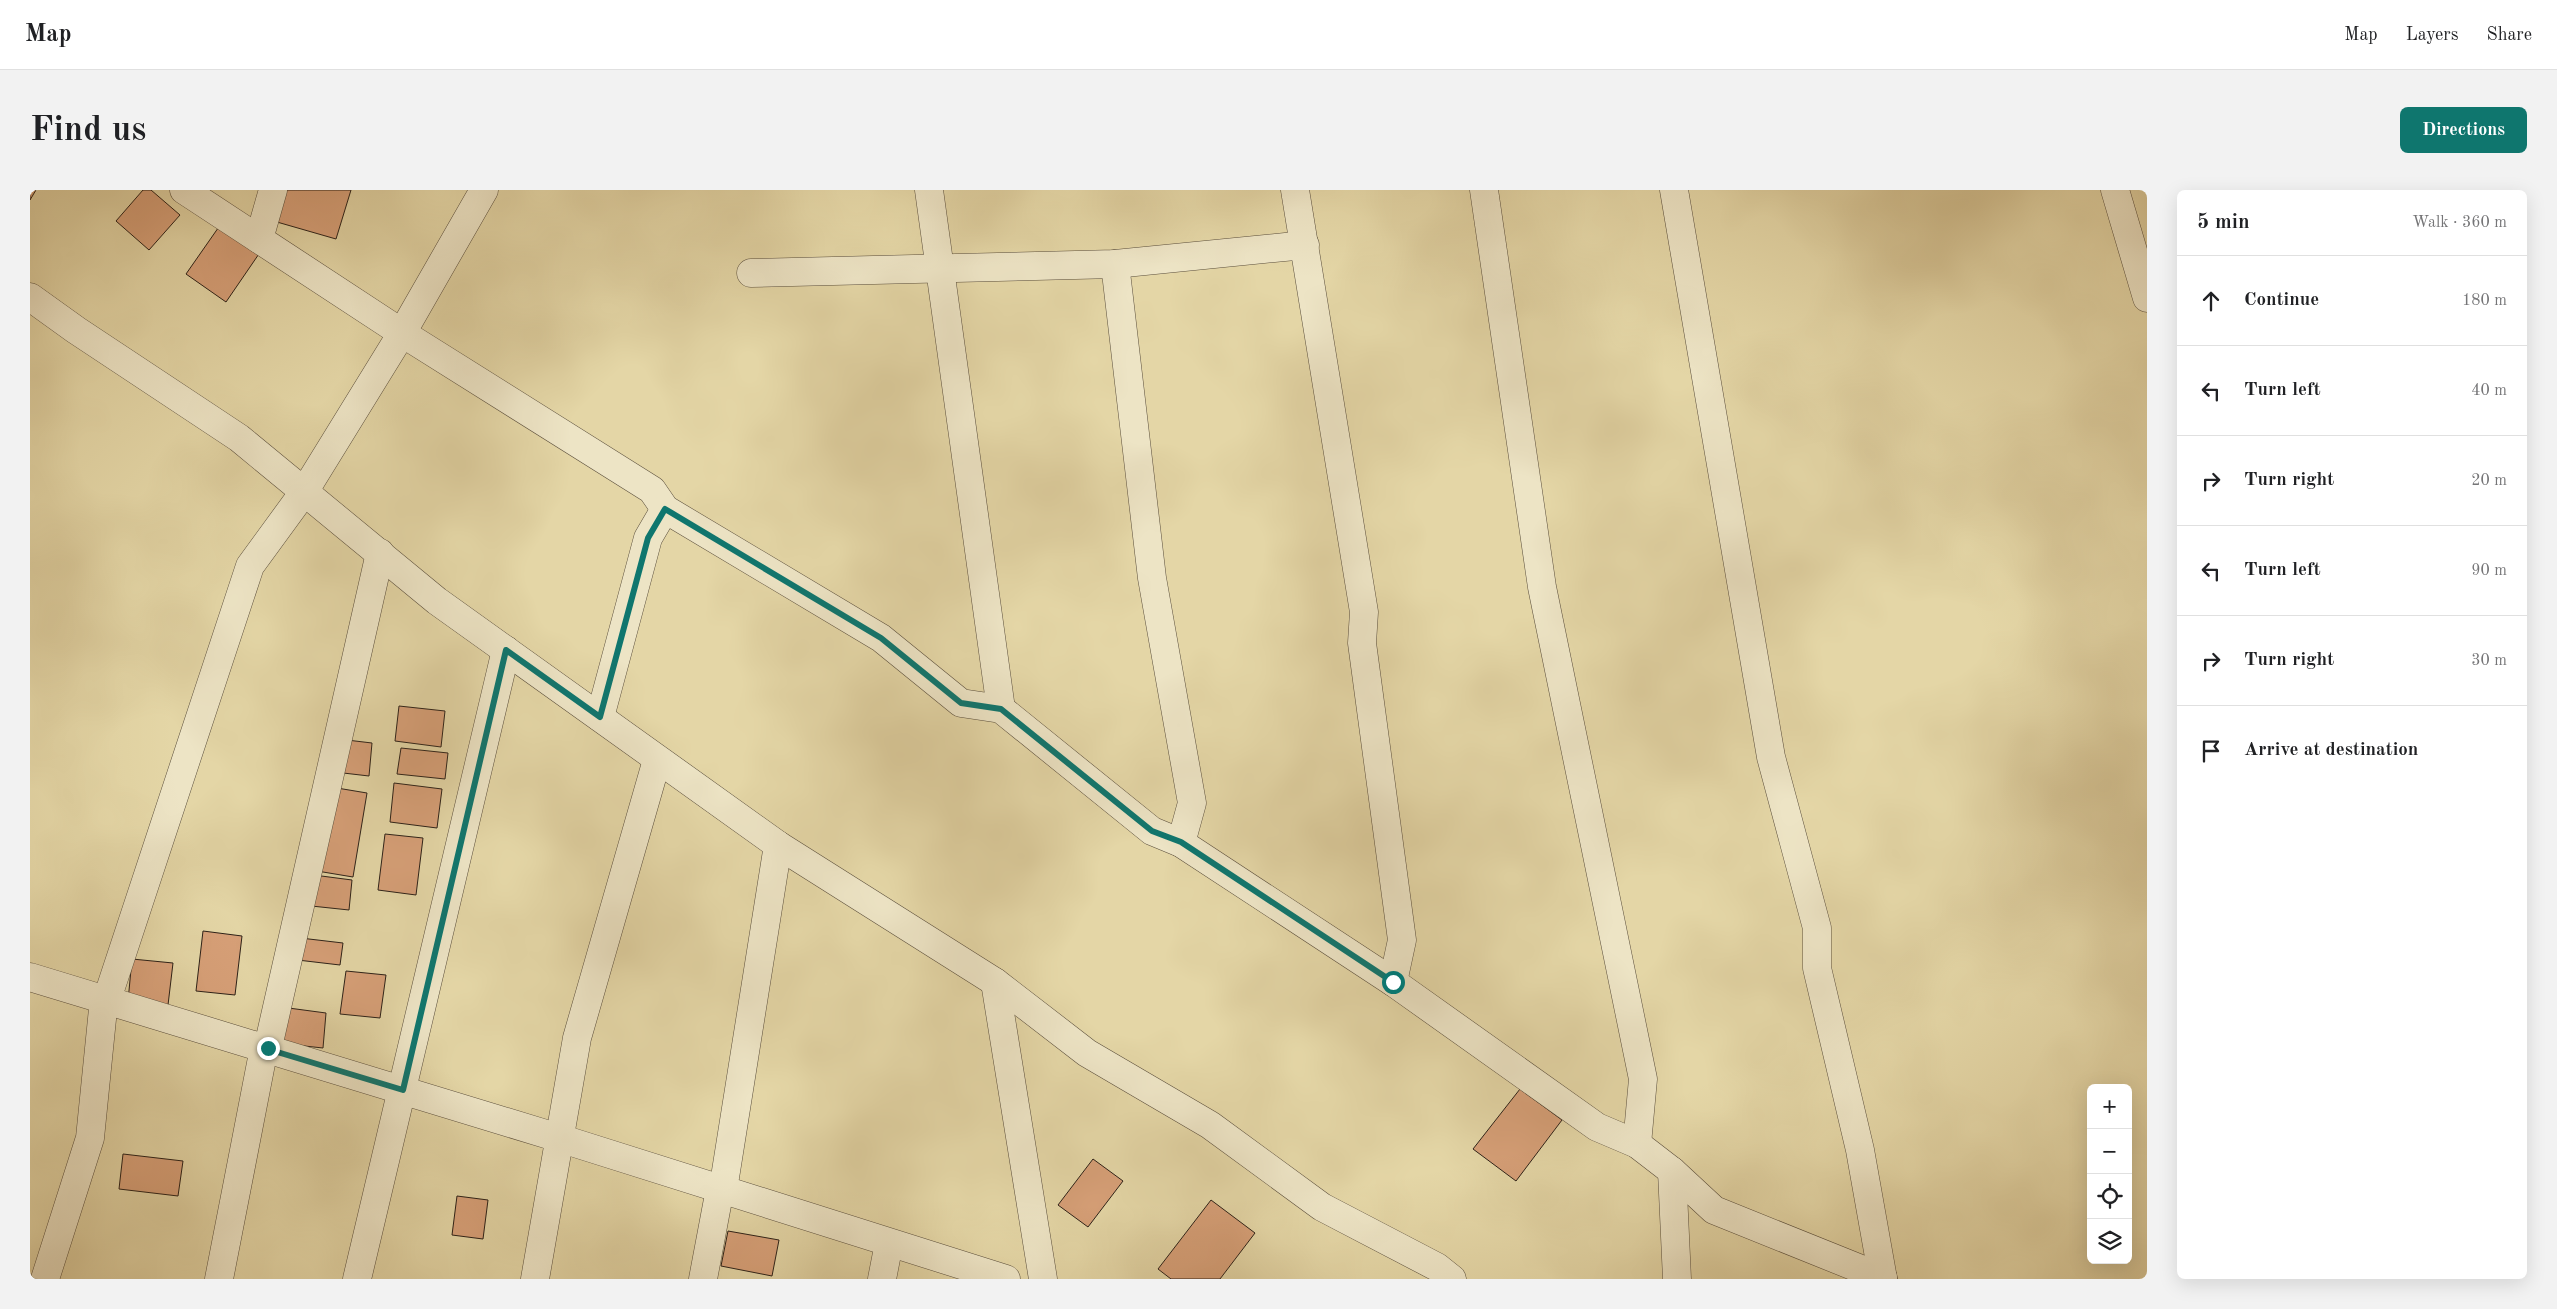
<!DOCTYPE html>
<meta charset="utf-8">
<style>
:root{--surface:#fff;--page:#f2f2f2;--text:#202124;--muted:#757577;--line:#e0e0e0;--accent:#0f766e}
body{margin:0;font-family:"Old Standard TT",serif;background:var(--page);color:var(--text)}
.controls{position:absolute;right:15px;bottom:15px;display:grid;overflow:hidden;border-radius:8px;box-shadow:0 5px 20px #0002}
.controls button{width:45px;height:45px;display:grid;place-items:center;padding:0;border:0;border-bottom:1px solid var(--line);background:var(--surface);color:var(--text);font:25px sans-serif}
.stop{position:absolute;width:15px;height:15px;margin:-11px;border:4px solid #0f766e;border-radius:50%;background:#fff}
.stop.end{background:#0f766e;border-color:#fff;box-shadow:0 1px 5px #0008}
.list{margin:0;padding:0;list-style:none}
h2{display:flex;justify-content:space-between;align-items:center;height:65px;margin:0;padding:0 20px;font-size:21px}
h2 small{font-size:16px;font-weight:400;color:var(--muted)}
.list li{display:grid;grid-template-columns:32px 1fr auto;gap:15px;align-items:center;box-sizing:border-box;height:90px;padding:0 20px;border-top:1px solid var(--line)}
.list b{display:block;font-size:19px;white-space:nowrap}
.list em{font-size:16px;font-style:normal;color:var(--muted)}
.icon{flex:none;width:28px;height:28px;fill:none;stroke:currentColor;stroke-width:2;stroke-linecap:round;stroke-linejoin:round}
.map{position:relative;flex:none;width:2117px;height:1089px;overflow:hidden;border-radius:8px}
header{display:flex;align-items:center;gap:30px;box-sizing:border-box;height:70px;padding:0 25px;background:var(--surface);border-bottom:1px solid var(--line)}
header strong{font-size:24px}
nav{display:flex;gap:28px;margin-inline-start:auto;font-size:18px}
.intro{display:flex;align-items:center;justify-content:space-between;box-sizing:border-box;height:120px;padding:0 30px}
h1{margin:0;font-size:35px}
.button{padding:12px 22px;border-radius:8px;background:var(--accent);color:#fff;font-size:18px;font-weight:700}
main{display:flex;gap:30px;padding:0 30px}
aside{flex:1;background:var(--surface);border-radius:8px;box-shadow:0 5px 20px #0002}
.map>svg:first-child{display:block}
.building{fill:#d7a078;stroke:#2c2118}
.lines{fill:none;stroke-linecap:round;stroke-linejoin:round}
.minor-casing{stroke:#5a4e3c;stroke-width:29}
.tertiary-casing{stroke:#5a4e3c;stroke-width:29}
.minor{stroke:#ede4c5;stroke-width:28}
.tertiary{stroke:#ede4c5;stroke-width:28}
.route{stroke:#0f766e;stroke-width:6}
</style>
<header>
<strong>Map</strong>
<nav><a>Map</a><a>Layers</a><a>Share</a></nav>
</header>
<div class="intro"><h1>Find us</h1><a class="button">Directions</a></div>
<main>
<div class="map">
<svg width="2117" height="1089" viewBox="0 0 2117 1089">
<rect width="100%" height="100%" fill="#e4d6a6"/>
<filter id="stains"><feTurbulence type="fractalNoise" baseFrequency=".004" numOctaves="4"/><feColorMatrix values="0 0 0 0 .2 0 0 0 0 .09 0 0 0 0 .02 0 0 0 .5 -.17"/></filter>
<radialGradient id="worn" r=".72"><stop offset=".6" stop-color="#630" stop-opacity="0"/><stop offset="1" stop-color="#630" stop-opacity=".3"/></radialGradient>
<g class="building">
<path d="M0 0H6L0 10Z"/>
<path d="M113 0H121L150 25 119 60 86 31Z"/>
<path d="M249 0H321L306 49 240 30Z"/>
<path d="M193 31 233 58 196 112 156 84Z"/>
<path d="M369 516 415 521 411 557 365 551Z"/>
<path d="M300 548 342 553 339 586 296 581Z"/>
<path d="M371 558 418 563 415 589 367 584Z"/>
<path d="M364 593 412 599 407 638 360 632Z"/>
<path d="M295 596 337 603 323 687 281 680Z"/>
<path d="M355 644 393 648 386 705 348 700Z"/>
<path d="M276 684 322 690 319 720 272 715Z"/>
<path d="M173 741 212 746 205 805 166 801Z"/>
<path d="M262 747 313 753 310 775 259 769Z"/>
<path d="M102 769 143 773 138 815 98 811Z"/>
<path d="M316 781 356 785 350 828 310 824Z"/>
<path d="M251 817 296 823 293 858 247 853Z"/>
<path d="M1490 899 1532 930 1486 991 1443 959Z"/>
<path d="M93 964 153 971 148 1006 89 999Z"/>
<path d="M1063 969 1093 991 1058 1037 1028 1015Z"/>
<path d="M427 1006 458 1010 453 1049 422 1045Z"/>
<path d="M1181 1010 1225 1043 1190 1089H1141L1128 1079Z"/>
<path d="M698 1041 749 1050 742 1086 691 1076Z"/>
</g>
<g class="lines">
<defs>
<g id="minor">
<path d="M154 0 372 143 622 300 635 319 851 448 931 513 971 519 1122 641 1151 653 1363 792 1567 937 1607 954 1642 981 1684 1020 1853 1088"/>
<path d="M899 0 971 519"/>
<path d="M1265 0 1334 422 1332 453 1372 750 1363 792"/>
<path d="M1454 0 1512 397 1613 889 1607 954"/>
<path d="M1644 0 1741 567 1787 738V778L1830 960 1853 1089"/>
<path d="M2085 0 2117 108"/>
<path d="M229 49 243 0"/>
<path d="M1085 74 1122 388 1162 613 1151 653"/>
<path d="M721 83 1085 74 1275 55"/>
<path d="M570 527 618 348 635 319"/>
<path d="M0 787 529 948 976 1089"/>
<path d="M965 792 1013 1089"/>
<path d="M1642 981 1647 1089"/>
<path d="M15 1089 60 948 74 809H77L220 376 274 302 372 143 454 0"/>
<path d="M189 1089 234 858 238 857 350 363"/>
<path d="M327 1089 476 460"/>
<path d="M505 1089 547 848 627 570"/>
<path d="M673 1089 690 999 693 1000 748 655"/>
<path d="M852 1089 859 1053"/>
</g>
<path id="tertiary" d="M0 107 46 140 209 248 407 411 748 655 965 792 1057 863 1180 935 1292 1017 1407 1077 1422 1089"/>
</defs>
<use href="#minor" class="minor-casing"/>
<use href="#tertiary" class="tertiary-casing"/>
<use href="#minor" class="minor"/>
<use href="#tertiary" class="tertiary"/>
</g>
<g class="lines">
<path class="route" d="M238 858H234L373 900 476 460 570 527 618 348 635 319 851 448 931 513 971 519 1122 641 1151 652 1363 792"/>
</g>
<rect width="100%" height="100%" filter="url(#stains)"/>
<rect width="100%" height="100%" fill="url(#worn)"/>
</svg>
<div class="controls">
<button>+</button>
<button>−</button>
<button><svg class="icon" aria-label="locate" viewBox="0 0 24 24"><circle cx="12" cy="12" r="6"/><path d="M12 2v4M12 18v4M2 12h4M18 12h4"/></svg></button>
<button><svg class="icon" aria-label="layers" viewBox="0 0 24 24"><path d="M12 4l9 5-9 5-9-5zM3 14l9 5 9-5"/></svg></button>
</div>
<div class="stop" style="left:1363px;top:792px"></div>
<div class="stop end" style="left:238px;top:858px"></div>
</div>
<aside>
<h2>5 min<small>Walk · 360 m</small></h2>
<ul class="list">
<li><svg class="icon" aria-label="ahead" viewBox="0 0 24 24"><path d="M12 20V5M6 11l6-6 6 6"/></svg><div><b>Continue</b></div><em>180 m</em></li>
<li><svg class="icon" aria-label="left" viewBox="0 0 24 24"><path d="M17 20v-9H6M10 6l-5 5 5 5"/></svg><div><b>Turn left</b></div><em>40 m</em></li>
<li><svg class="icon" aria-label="right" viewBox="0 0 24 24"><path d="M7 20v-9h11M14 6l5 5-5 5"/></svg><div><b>Turn right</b></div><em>20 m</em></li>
<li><svg class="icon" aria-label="left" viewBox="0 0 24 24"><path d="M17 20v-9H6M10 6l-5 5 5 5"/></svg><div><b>Turn left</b></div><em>90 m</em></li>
<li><svg class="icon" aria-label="right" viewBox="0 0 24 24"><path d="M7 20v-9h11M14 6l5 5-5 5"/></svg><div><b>Turn right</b></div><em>30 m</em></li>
<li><svg class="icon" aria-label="arrive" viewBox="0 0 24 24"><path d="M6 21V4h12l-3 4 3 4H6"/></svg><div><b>Arrive at destination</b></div></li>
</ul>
</aside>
</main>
